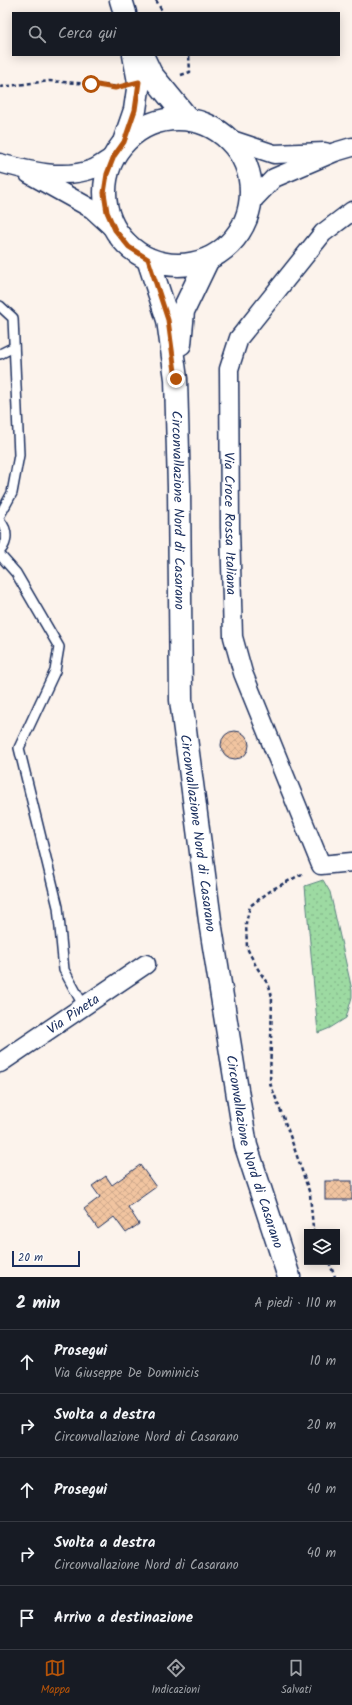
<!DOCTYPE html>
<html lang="it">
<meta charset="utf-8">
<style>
:root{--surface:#171b24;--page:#242831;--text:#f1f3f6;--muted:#9ea1a6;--line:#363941;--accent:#b45309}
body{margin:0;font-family:Kalam,sans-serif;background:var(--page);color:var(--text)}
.controls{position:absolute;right:12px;bottom:12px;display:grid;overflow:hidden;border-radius:0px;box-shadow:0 2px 10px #0003}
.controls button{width:36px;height:36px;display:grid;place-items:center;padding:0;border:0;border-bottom:1px solid var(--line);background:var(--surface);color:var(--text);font:20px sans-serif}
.scale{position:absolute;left:12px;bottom:10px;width:68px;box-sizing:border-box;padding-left:4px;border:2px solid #1b2f5e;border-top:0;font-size:11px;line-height:14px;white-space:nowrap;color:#1b2f5e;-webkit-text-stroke:3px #fff;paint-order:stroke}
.stop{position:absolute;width:12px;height:12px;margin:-9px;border:3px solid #b45309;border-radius:50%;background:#fff}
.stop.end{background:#b45309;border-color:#fff;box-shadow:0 1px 4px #0008}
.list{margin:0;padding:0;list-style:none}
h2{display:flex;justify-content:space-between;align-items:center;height:52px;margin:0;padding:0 16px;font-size:17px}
h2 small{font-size:13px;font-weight:400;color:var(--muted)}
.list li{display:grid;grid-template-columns:26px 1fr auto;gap:12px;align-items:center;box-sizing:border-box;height:64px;padding:0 16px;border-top:1px solid var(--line)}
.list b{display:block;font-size:15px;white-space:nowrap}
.list p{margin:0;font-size:13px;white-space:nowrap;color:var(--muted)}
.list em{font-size:13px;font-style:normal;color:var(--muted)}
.icon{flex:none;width:22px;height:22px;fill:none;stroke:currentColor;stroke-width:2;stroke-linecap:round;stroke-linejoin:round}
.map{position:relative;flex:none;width:352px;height:1277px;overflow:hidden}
.search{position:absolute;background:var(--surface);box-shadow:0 2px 10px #0003;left:12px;right:12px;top:12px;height:44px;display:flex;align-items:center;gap:10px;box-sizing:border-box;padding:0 14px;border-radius:0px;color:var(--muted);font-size:15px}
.sheet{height:372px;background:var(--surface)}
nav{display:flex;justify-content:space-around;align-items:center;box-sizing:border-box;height:56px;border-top:1px solid var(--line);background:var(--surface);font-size:11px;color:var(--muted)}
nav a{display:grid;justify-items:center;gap:2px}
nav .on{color:var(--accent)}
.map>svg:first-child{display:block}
.garden{fill:url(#garden-dots);stroke:#5c8480}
.building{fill:url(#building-cross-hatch);stroke:#1b2f5e}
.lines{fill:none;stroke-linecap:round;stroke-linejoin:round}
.service-casing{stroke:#1b2f5e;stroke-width:12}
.minor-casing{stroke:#1b2f5e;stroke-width:21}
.primary-casing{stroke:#1b2f5e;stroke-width:25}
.path{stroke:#1b2f5e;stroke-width:2.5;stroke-dasharray:4 3;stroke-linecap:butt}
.service{stroke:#fff;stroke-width:9}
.minor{stroke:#fff;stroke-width:18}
.primary{stroke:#fff;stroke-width:22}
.route{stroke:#b45309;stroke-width:5}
.labels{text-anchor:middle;stroke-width:3.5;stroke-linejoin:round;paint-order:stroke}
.street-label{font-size:14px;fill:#1b2f5e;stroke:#fff}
</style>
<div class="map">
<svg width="352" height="1277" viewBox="0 0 352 1277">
<defs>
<pattern id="garden-dots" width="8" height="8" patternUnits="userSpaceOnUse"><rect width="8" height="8" fill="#9ddaa2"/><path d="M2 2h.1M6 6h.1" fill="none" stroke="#87bb8e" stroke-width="1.8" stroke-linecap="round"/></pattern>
<pattern id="building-cross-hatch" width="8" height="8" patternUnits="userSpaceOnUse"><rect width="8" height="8" fill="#f1c4a0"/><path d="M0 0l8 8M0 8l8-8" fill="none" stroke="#cea98c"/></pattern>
</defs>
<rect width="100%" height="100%" fill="#fcf3ec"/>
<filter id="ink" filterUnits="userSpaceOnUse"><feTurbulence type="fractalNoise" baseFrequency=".025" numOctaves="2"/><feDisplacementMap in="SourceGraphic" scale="8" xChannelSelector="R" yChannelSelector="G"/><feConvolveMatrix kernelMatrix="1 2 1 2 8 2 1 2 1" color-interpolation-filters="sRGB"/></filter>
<g filter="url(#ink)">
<path class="garden" d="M323 880 330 892 352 990V997L346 1018 330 1028 318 1033 305 886Z"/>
<g class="building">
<circle cx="235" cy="745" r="14"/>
<path d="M140 1165 156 1187 128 1207 139 1224 126 1233 114 1217 98 1229 84 1209 100 1197 92 1186 106 1176 112 1185Z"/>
<rect x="325" y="1181" width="27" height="19"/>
</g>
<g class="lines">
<defs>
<g id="service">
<path d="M0 306 13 318 19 455 12 493 0 515"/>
<path d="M0 354 14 347"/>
<path d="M0 521C8 530 8 542 0 551"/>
<path d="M0 555 16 573 59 647 55 671 19 748 58 907 64 970 83 1005"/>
</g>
<g id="minor">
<path d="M229 139 274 154 325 152"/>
<path d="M0 163C29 171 63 180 93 169 100 166 107 160 114 156"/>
<path d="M29 174 92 209 115 230"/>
<path d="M250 203 274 178 335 152 352 147"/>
<path id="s1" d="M352 211 323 233 239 338 229 369 230 528 233 637 243 673 321 865 352 862"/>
<path id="s2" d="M0 1063 146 964"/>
</g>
<g id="primary">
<path d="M121 0 125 13"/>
<path d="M142 55 151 74 188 119"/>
<circle cx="178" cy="192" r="73"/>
<path d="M124 142 135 110 139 82 134 55"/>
<path id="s3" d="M148 259 168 320 176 379 179 488 181 700 211 928 246 1146 289 1277"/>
<path d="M180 344 183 311 208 259"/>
</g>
</defs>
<use href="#service" class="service-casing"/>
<use href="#minor" class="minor-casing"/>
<use href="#primary" class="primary-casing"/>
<g class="path">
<path d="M156 0 163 13"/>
<path d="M181 75 190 72 189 55"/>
<path d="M0 87 49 81 91 84 115 87"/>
<path d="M302 874 273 889 250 906 246 923 247 948 256 966 269 986 272 997 270 1083 288 1130 310 1194 313 1228 315 1232"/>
<path d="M329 1262 335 1277"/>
</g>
<use href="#service" class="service"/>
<use href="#minor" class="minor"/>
<use href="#primary" class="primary"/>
</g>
</g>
<g class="lines" filter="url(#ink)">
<path class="route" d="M91 84 115 88 139 82 135 110 124 142 114 156 107 174 104 193 107 212 115 230 129 247 148 259 168 320 176 379"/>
</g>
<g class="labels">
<g class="street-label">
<text dy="5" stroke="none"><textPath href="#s3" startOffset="255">Circonvallazione Nord di Casarano</textPath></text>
<text dy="5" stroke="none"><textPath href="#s1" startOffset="358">Via Croce Rossa Italiana</textPath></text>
<text dy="5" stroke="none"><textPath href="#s3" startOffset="579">Circonvallazione Nord di Casarano</textPath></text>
<text dy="5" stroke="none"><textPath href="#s2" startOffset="88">Via Pineta</textPath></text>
<text dy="5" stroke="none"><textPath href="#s3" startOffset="903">Circonvallazione Nord di Casarano</textPath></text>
</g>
</g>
</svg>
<div class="controls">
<button><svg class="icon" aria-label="layers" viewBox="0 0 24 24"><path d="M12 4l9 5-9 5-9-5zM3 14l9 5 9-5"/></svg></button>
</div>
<div class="scale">20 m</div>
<div class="stop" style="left:91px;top:84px"></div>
<div class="stop end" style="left:176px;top:379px"></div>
<div class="search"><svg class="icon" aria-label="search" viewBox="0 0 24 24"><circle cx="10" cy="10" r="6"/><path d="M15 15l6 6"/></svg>Cerca qui</div>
</div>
<section class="sheet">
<h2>2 min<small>A piedi · 110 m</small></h2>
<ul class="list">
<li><svg class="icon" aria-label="ahead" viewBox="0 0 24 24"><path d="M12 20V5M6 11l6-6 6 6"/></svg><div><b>Prosegui</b><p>Via Giuseppe De Dominicis</p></div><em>10 m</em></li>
<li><svg class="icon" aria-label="right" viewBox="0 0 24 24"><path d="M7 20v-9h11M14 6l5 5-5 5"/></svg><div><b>Svolta a destra</b><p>Circonvallazione Nord di Casarano</p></div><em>20 m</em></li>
<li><svg class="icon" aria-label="ahead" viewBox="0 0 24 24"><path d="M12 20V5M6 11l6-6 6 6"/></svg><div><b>Prosegui</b></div><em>40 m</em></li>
<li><svg class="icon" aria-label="right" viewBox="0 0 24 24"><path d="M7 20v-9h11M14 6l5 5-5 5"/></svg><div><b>Svolta a destra</b><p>Circonvallazione Nord di Casarano</p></div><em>40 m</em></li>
<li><svg class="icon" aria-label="arrive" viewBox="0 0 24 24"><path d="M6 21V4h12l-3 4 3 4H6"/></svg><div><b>Arrivo a destinazione</b></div></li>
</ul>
</section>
<nav>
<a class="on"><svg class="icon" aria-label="map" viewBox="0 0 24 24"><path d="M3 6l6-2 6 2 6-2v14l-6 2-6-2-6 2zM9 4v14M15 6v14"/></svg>Mappa</a>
<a><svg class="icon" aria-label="directions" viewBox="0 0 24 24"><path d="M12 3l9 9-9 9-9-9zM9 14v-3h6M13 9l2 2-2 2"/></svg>Indicazioni</a>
<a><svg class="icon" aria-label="saved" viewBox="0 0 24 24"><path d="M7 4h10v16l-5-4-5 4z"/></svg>Salvati</a>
</nav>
